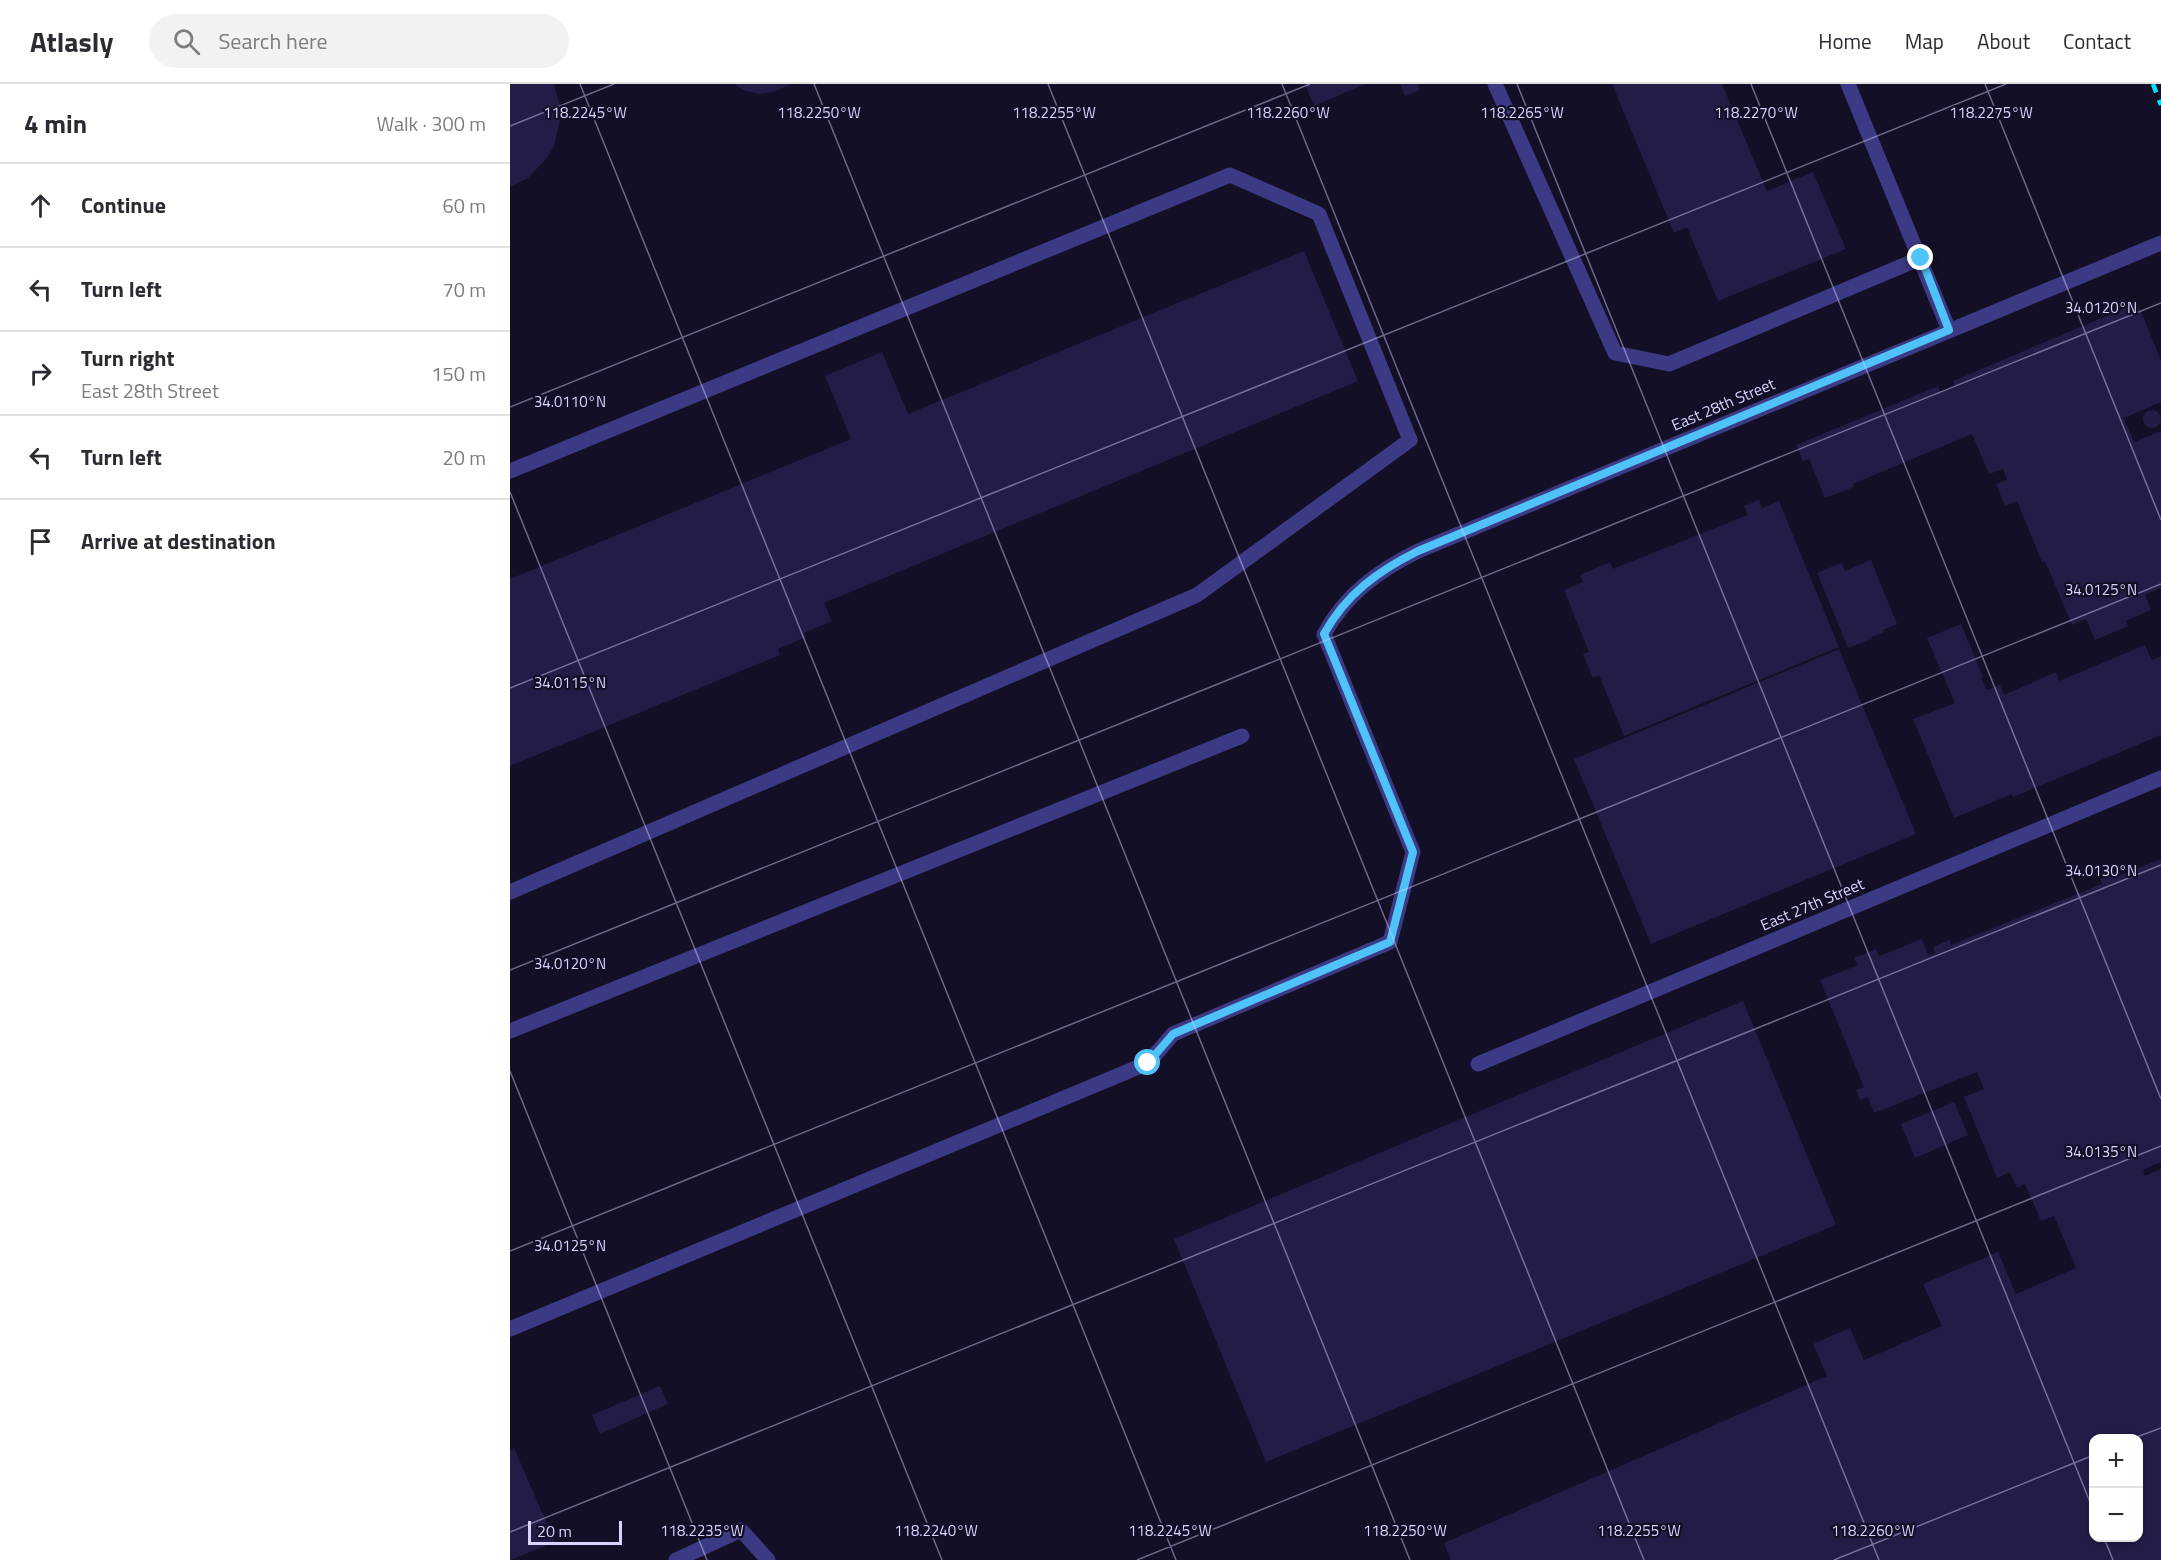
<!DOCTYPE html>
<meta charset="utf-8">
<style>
:root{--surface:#fff;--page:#f2f2f3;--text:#2b2b33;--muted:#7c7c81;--line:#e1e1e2}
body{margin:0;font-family:"Titillium Web",sans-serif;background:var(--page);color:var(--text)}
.controls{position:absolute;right:18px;bottom:18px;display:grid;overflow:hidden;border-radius:12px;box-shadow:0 2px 4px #0004}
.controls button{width:54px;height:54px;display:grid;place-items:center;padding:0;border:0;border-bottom:2px solid var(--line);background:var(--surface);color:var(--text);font:30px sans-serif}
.scale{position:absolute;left:18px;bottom:15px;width:94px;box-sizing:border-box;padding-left:6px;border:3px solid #d9d4ff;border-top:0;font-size:16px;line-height:21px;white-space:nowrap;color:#d9d4ff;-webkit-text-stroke:4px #130f26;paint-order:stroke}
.stop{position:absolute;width:18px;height:18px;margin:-14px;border:4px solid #4fc3f7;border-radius:50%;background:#fff}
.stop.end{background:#4fc3f7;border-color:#fff;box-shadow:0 2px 6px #0008}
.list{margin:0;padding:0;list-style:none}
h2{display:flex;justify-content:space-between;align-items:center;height:78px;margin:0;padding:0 24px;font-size:26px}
h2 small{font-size:20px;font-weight:400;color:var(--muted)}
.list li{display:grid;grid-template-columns:39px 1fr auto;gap:18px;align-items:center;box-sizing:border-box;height:84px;padding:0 24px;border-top:2px solid var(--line)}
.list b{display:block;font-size:22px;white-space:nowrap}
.list p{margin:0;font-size:20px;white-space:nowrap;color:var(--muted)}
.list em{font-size:20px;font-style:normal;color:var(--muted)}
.icon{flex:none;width:33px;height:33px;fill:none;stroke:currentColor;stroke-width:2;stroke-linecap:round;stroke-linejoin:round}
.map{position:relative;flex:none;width:1651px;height:1476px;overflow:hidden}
header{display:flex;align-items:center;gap:36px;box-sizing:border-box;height:84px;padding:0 30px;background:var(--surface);border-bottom:2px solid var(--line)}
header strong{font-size:28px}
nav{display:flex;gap:33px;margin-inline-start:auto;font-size:21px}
.search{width:420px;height:54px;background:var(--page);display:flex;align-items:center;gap:15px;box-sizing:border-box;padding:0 21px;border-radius:33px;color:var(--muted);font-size:22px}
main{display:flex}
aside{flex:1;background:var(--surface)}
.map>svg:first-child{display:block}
.building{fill:#241b47;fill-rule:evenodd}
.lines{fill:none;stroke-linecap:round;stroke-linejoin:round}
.minor{stroke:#3d3a85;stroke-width:15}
.rail{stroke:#00e5ff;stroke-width:4.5;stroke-dasharray:9 8;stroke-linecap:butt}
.route{stroke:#4fc3f7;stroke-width:8}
.ticks{fill:none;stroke:#d9d4ff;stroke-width:1.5;stroke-opacity:0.45}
.labels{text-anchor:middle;stroke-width:4.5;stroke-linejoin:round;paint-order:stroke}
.street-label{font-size:16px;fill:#d9d4ff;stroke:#130f26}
.ticks-label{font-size:15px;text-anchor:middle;fill:#d9d4ff;stroke:#130f26;stroke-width:4.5;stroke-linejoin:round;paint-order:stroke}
</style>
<header>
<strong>Atlasly</strong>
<div class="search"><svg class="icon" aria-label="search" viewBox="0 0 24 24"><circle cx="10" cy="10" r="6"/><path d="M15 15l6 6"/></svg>Search here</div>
<nav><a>Home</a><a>Map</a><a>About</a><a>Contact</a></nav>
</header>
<main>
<aside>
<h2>4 min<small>Walk · 300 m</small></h2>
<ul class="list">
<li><svg class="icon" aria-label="ahead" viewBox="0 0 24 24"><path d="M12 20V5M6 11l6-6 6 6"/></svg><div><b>Continue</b></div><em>60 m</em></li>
<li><svg class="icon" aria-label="left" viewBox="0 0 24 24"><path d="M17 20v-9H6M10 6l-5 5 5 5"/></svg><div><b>Turn left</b></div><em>70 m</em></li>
<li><svg class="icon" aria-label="right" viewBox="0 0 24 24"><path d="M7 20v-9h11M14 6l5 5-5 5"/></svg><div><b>Turn right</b><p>East 28th Street</p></div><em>150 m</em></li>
<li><svg class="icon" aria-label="left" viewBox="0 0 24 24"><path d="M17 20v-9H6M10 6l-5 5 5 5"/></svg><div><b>Turn left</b></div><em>20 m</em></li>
<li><svg class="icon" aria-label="arrive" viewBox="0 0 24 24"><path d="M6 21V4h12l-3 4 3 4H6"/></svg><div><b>Arrive at destination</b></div></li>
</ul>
</aside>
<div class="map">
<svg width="1651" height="1476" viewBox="0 0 1651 1476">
<rect width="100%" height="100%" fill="#130f26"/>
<g class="building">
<path d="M0 0H44L50 22V36L44 62 37 74 18 94 0 103Z"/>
<path d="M224 0H280L264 8 249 10 235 7Z"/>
<path d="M795 0H855L804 22Z"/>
<path d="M890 0H908L910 6 895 12Z"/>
<path d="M1102 0H1212L1257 107 1303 88 1336 165 1208 217 1177 143 1164 149Z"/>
<path d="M794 167 848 297 314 519 322 537 294 549 296 553 268 565 270 571 0 682V495L341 355 315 292 372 268 398 330Z"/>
<path d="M1627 219 1651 276V318L1614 334 1624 358 1651 347V504L1635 511 1641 526 1616 537 1618 542 1585 556 1576 535 1562 541 1535 477 1532 478 1507 417 1495 422 1486 400 1497 396 1493 385 1479 390 1462 350 1343 400 1344 403 1315 414 1299 375 1293 377 1286 361 1428 302 1430 308 1445 302 1443 297Z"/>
<circle cx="1642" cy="335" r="9"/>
<path d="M1249 416 1252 424 1269 417 1329 563 1114 652 1089 591 1083 594 1073 570 1079 568 1054 506 1073 498 1070 491 1100 478 1103 485 1238 431 1234 422Z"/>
<path d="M1361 476 1387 540 1373 546 1374 548 1362 553V555L1338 564 1307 489 1331 479 1335 487Z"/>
<path d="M1451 540 1473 593H1471L1477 606 1490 601 1494 611 1546 588 1549 597 1635 561 1642 576 1651 572V651L1503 713 1502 710 1444 734 1403 635 1445 619 1417 554Z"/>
<path d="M1329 565 1406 750 1141 860 1064 675Z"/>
<path d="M1651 775V1078L1633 1086 1635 1092 1651 1085V1476H941L934 1459 1317 1292 1303 1260 1340 1244 1354 1276 1432 1242 1413 1200 1488 1168 1506 1210 1566 1184 1544 1132 1531 1137 1515 1100 1507 1104 1500 1088 1487 1094 1454 1013 1474 1005 1467 988 1364 1029 1358 1013 1350 1016 1346 1006 1354 1003 1310 896 1348 881 1344 874 1366 865 1369 872 1412 855 1418 871 1425 869 1423 863 1440 856 1441 861 1592 800 1590 795 1606 788 1608 792ZM1584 1354H1628V1454H1584Z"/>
<path d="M1233 917 1326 1141 756 1378 664 1155Z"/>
<path d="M1444 1018 1458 1051 1405 1074 1391 1040Z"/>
<path d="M150 1302 158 1320 90 1350 82 1331Z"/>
<path d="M4 1364 45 1458 0 1476V1366Z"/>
</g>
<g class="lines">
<g class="minor">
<path d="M985 0 1105 269 1159 280 1411 174"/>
<path d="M1338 0 1439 246"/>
<path d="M0 387 720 91 809 130 900 356 687 511 0 808"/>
<path d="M0 947 732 652"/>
<path d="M968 980 1651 694"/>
<path d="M0 1245 638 979 663 950 880 858 903 768 814 550C836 510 868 487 908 467L1651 159"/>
<path d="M166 1476 231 1446 258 1476"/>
</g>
<path class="rail" d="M1643 0 1651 21"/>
</g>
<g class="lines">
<path class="route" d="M638 979 663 950 880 858 903 768 814 550C836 510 868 487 908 467L1439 246 1411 174"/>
</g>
<path class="ticks" d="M70 0 666 1476M304 0 900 1476M538 0 1134 1476M772 0 1369 1476M1007 0 1584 1428M1241 0 1651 1015M1475 0 1651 436M0 42 104 0M0 323 800 0M0 408 432 1476M0 604 1496 0M0 886 1651 219M0 987 197 1476M0 1167 1651 500M1624 1354 1651 1344M0 1448 1651 781M1594 1454 1603 1476M627 1476 1651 1062M1324 1476 1584 1371"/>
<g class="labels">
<g class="street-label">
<text transform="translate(1213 320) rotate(-23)" y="6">East 28th Street</text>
<text transform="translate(1302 820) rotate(-23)" y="6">East 27th Street</text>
</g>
</g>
<g class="ticks-label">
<text x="75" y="34">118.2245°W</text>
<text x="309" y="34">118.2250°W</text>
<text x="544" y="34">118.2255°W</text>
<text x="778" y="34">118.2260°W</text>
<text x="1012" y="34">118.2265°W</text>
<text x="1246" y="34">118.2270°W</text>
<text x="1481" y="34">118.2275°W</text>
<text x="1591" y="229">34.0120°N</text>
<text x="60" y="323">34.0110°N</text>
<text x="1591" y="511">34.0125°N</text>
<text x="60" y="604">34.0115°N</text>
<text x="1591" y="792">34.0130°N</text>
<text x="60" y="885">34.0120°N</text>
<text x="1591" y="1073">34.0135°N</text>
<text x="60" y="1167">34.0125°N</text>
<text x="192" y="1452">118.2235°W</text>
<text x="426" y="1452">118.2240°W</text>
<text x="660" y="1452">118.2245°W</text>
<text x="895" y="1452">118.2250°W</text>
<text x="1129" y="1452">118.2255°W</text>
<text x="1363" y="1452">118.2260°W</text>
</g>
</svg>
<div class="controls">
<button>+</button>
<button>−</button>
</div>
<div class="scale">20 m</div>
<div class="stop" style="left:638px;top:979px"></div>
<div class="stop end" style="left:1411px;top:174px"></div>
</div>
</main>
